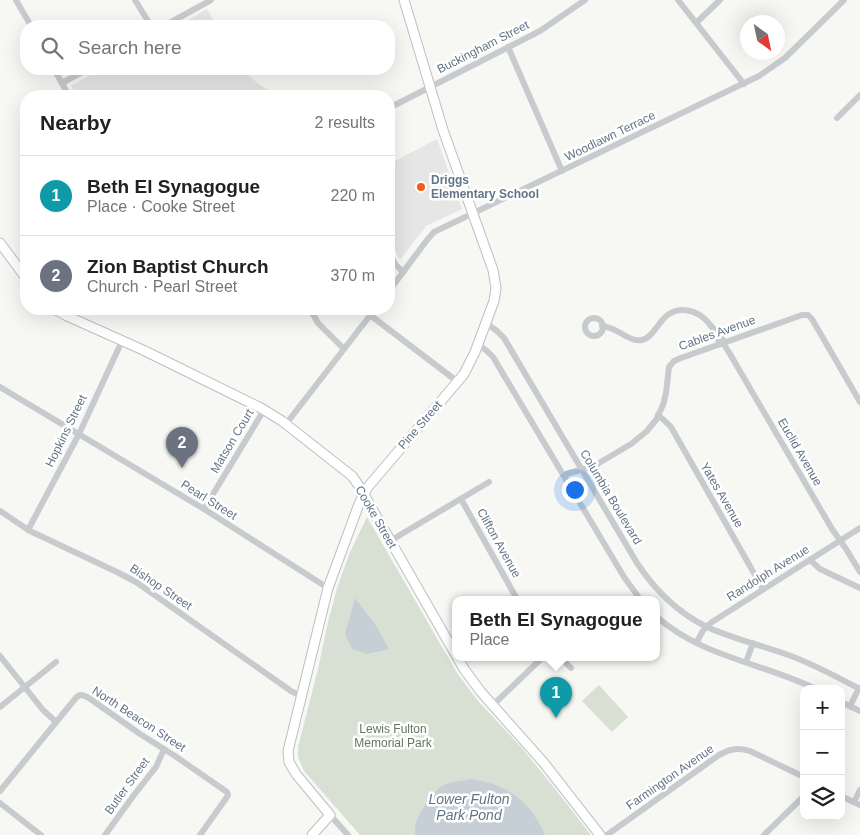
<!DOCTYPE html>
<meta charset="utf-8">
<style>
:root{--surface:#fff;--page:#f2f2f2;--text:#202124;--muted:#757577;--line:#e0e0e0;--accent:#7c3aed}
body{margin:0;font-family:Arial,sans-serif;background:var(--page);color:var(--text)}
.controls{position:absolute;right:15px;bottom:15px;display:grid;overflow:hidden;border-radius:10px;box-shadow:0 5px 20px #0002}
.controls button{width:45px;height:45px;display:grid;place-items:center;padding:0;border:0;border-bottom:1px solid var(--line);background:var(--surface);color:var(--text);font:25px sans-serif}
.compass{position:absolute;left:740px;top:15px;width:45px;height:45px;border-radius:50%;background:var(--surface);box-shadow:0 5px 20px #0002;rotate:147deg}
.you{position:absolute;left:574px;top:489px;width:18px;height:18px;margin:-12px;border:4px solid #fff;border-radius:50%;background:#1a73e8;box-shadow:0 0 0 8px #1a73e833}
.badge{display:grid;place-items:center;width:32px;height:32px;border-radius:50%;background:var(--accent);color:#fff;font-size:16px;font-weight:700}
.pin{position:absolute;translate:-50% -41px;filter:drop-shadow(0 1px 2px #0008)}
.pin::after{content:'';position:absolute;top:26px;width:18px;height:15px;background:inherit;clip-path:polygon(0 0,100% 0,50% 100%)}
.popup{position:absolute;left:452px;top:596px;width:208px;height:65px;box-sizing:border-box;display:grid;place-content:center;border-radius:10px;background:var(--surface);filter:drop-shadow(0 1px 4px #0005);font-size:16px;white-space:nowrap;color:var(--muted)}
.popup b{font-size:19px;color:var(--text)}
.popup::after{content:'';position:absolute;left:50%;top:100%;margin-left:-10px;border:10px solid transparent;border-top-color:var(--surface)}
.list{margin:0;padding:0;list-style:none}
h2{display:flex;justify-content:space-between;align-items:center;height:65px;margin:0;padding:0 20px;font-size:21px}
h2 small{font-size:16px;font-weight:400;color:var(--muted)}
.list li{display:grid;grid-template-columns:32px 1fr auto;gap:15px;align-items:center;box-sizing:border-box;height:80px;padding:0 20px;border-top:1px solid var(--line)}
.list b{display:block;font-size:19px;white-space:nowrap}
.list p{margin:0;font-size:16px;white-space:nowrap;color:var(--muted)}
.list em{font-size:16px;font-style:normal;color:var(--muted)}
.icon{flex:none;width:28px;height:28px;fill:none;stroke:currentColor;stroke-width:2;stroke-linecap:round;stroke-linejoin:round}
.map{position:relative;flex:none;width:860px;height:835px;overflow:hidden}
.search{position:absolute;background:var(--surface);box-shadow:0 5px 20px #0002;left:20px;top:20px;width:375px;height:55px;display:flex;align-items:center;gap:12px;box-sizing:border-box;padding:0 18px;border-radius:20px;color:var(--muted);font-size:19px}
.panel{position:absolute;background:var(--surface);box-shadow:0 5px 20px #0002;left:20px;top:90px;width:375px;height:225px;border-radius:20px}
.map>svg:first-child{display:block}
.built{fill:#e5e6e5}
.green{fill:#d8e0d4}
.water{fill:#c6cfd5}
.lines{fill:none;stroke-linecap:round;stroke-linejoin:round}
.secondary-casing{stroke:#bbc0c5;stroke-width:11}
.street{stroke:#c7cbce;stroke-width:6}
.secondary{stroke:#fff;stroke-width:9}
.poi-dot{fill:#f55b16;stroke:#fff;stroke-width:2}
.labels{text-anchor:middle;stroke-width:5;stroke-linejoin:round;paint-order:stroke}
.street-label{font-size:12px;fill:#637588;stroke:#fff}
.poi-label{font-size:12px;font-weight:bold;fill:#637588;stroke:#fff;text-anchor:start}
.park-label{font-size:12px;fill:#62795f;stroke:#fff}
.water-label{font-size:14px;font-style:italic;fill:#5f7784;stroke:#fff}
</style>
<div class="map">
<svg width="860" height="835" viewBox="0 0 860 835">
<rect width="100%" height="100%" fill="#f7f7f4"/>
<g class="built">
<path d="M207 9 217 26H177Z"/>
<path d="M101 69H241L260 85 278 95 283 96H77L71 86Z"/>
<path d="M437 139 462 209 426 226 400 260 389 237V164Z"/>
</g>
<g class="green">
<path d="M367 517 457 673 478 701 521 747 548 780 591 835H360L304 771 298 757V747L318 669 328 622 337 588 350 552Z"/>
<path d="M599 685 628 717 612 732 582 701Z"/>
</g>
<g class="water">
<path d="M355 598 377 627 389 649 367 654 352 649 345 634Z"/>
<path d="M471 779C507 784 531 802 545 835H415C413 819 425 805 435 793 437 791 438 789 440 787 448 782 462 781 471 779Z"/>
</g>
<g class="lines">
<defs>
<g id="secondary">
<path d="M0 243 26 278"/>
<path d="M54 309 67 316 143 350 261 408 282 421 352 476 359 486 464 669 481 692 544 763 600 835"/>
<path d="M312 835 330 815 296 774 289 762 288 751 328 588 359 504 367 488 464 374 475 352 494 301 496 288 493 270 443 130 404 0"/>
</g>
</defs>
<use href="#secondary" class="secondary-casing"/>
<g class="street">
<path d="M16 0 31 26"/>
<path d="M135 0 151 26"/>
<path d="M678 0 744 84"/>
<path d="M697 22 720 0"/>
<path d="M164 26 211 0"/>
<path d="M508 47 562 171"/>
<path d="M54 69 69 96"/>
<path d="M62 83 88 69"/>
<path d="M389 108 540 31 585 0"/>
<path d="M837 118 860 95"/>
<path d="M389 252 395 264 403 272"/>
<path d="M389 291 427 240 434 232 759 76 785 58 844 0"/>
<path d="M310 309 318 323 344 349"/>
<path d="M370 315 458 382"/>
<circle cx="594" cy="327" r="9"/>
<path d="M486 323 497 331 504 338 637 563C655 590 678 613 707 627 734 639 763 646 791 656 815 665 837 677 860 689"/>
<path d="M602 326C617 327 630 343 642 340 653 338 659 320 669 314 681 307 695 310 705 319 708 322 710 325 713 328 718 333 722 334 723 343"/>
<path d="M713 329 714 334 717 339 723 343 730 354 832 529 846 549 860 572"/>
<path d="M478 344 487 351 493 357 624 577 640 599"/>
<path d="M0 387 204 509 328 588"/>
<path d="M658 415 665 421 671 427 763 589"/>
<path d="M286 424 375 309"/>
<path d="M563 475 594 466 631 444 647 431 656 420 663 405 666 393 669 367 674 361 681 358 802 315H808L812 319 860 402"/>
<path d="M461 499 517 599"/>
<path d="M204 509 264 410"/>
<path d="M0 511 30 531 119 573 136 582 291 691 301 696"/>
<path d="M28 530 79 434 122 341"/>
<path d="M390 541 489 482"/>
<path d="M810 560 820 569 860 588"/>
<path d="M656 616C701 657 763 663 816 689"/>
<path d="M696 643 704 629 712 622 860 528"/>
<path d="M0 656 43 710 56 722"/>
<path d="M560 657 571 668"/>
<path d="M746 662 753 643"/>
<path d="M841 702 860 711"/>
<path d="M493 705 543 657"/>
<path d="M850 706 859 688"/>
<path d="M0 707 56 662"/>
<path d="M0 791 75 699C80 693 83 695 89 698L140 734 175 756 227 792 228 795 227 797 200 835"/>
<path d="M841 796 860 805"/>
<path d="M854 802 860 790"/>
<path d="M0 803 41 835"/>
<path d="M330 815 348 835"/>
<path d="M105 835 134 795 156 767 164 749"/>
<path d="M607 835 719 755C730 749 738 747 750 751L804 777"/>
<path d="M764 835 804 796"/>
</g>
<use href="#secondary" class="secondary"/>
</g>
<circle class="poi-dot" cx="421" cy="187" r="5"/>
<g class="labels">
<g class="street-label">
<text transform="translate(483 47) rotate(-27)" y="4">Buckingham Street</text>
<text transform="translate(610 136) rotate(-26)" y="4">Woodlawn Terrace</text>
<text transform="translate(717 333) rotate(-20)" y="4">Cables Avenue</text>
<text transform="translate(420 425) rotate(-49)" y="4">Pine Street</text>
<text transform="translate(66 431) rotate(-64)" y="4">Hopkins Street</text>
<text transform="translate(232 441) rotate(-59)" y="4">Matson Court</text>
<text transform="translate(800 452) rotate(60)" y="4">Euclid Avenue</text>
<text transform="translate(722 495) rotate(60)" y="4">Yates Avenue</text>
<text transform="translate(611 497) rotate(59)" y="4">Columbia Boulevard</text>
<text transform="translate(209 500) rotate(32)" y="4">Pearl Street</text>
<text transform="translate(376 517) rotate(60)" y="4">Cooke Street</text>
<text transform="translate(499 543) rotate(61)" y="4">Clifton Avenue</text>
<text transform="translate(768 573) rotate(-32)" y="4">Randolph Avenue</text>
<text transform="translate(161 587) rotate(34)" y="4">Bishop Street</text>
<text transform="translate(139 719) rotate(33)" y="4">North Beacon Street</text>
<text transform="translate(670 777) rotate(-35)" y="4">Farmington Avenue</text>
<text transform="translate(127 786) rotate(-54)" y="4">Butler Street</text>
</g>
<g class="poi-label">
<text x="431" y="184">Driggs<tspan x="431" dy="14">Elementary School</tspan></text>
</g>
<g class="park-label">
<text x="393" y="733">Lewis Fulton<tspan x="393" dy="14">Memorial Park</tspan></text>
</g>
<g class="water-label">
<text x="469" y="804">Lower Fulton<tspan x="469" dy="16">Park Pond</tspan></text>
</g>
</g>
</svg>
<div class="controls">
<button>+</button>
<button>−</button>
<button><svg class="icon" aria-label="layers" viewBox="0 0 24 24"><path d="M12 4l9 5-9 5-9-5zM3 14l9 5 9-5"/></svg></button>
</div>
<svg class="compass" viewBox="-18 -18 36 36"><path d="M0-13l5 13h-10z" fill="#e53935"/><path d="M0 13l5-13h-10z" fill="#757577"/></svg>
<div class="you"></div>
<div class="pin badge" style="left:556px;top:718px;background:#0f9aa8">1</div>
<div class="popup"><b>Beth El Synagogue</b>Place</div>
<div class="pin badge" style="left:182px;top:468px;background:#6b7280">2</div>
<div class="search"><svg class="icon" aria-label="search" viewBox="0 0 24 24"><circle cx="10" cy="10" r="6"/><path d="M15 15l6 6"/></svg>Search here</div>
<section class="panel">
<h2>Nearby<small>2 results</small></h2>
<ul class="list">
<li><span class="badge" style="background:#0f9aa8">1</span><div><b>Beth El Synagogue</b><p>Place · Cooke Street</p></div><em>220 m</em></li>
<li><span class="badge" style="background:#6b7280">2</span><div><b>Zion Baptist Church</b><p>Church · Pearl Street</p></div><em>370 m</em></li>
</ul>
</section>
</div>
